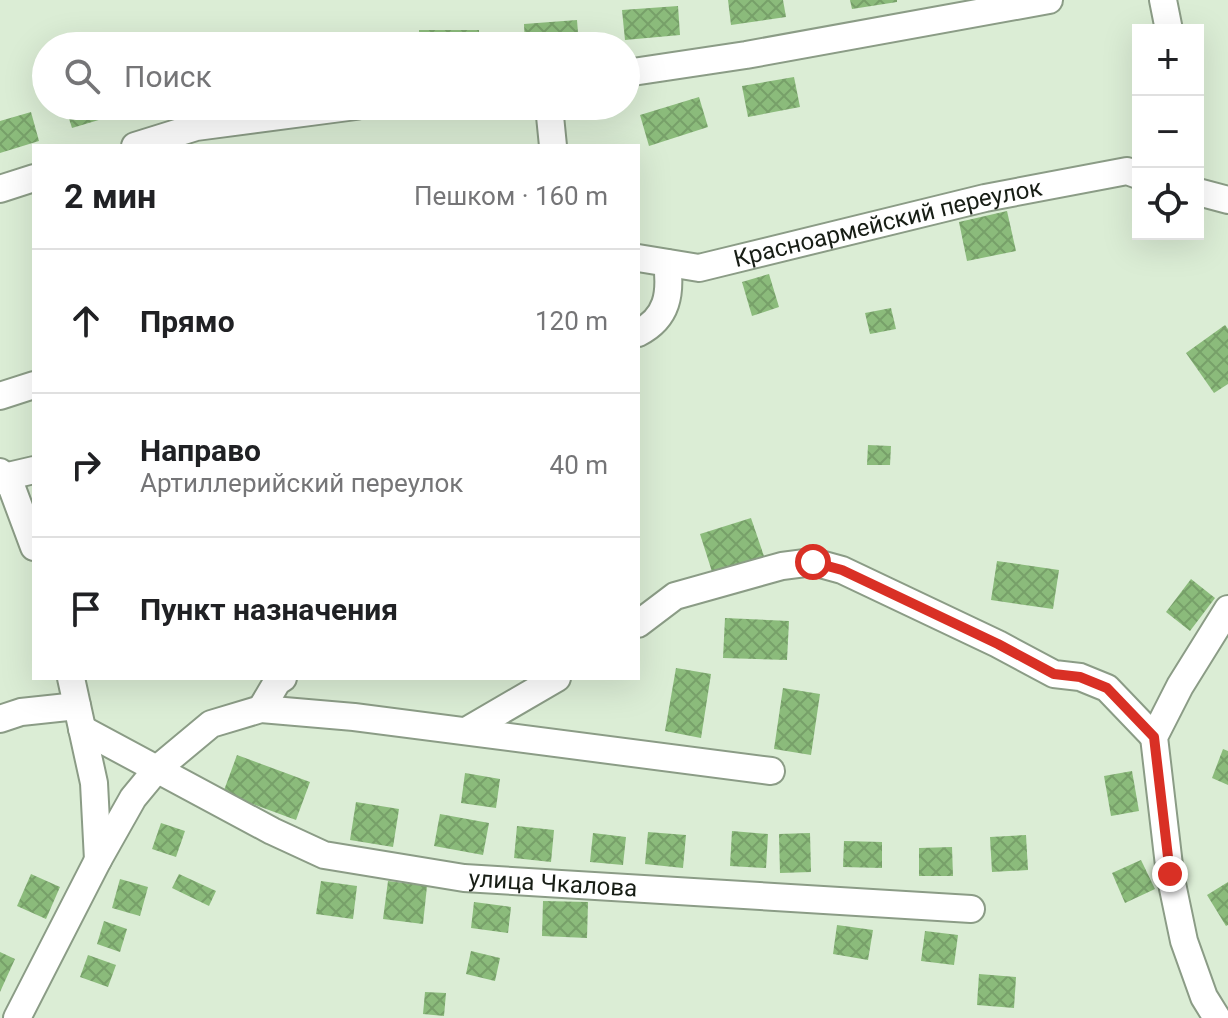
<!DOCTYPE html>
<html lang="ru">
<meta charset="utf-8">
<style>
:root{--surface:#fff;--page:#f6f6f6;--text:#202124;--muted:#757577;--line:#e0e0e0}
body{margin:0;font-family:Roboto,sans-serif;background:var(--page);color:var(--text)}
.controls{position:absolute;right:24px;top:24px;display:grid;overflow:hidden;border-radius:0px;box-shadow:0 8px 32px #0002}
.controls button{width:72px;height:72px;display:grid;place-items:center;padding:0;border:0;border-bottom:2px solid var(--line);background:var(--surface);color:var(--text);font:40px sans-serif}
.stop{position:absolute;width:24px;height:24px;margin:-18px;border:6px solid #d93025;border-radius:50%;background:#fff}
.stop.end{background:#d93025;border-color:#fff;box-shadow:0 2px 8px #0008}
.list{margin:0;padding:0;list-style:none}
h2{display:flex;justify-content:space-between;align-items:center;height:104px;margin:0;padding:0 32px;font-size:34px}
h2 small{font-size:26px;font-weight:400;color:var(--muted)}
.list li{display:grid;grid-template-columns:52px 1fr auto;gap:24px;align-items:center;box-sizing:border-box;height:144px;padding:0 32px;border-top:2px solid var(--line)}
.list b{display:block;font-size:30px;white-space:nowrap}
.list p{margin:0;font-size:26px;white-space:nowrap;color:var(--muted)}
.list em{font-size:26px;font-style:normal;color:var(--muted)}
.icon{flex:none;width:44px;height:44px;fill:none;stroke:currentColor;stroke-width:2;stroke-linecap:round;stroke-linejoin:round}
.map{position:relative;flex:none;width:1228px;height:1018px;overflow:hidden}
.search{position:absolute;background:var(--surface);box-shadow:0 8px 32px #0002;left:32px;top:32px;width:608px;height:88px;display:flex;align-items:center;gap:20px;box-sizing:border-box;padding:0 28px;border-radius:44px;color:var(--muted);font-size:30px}
.panel{position:absolute;background:var(--surface);box-shadow:0 8px 32px #0002;left:32px;top:144px;width:608px;height:536px;border-radius:0px}
.map>svg:first-child{display:block}
.building{fill:url(#building-cross-hatch)}
.lines{fill:none;stroke-linecap:round;stroke-linejoin:round}
.minor-casing{stroke:#8b9c86;stroke-width:30}
.minor{stroke:#fff;stroke-width:26}
.route{stroke:#d93025;stroke-width:10}
.labels{text-anchor:middle;stroke-width:7;stroke-linejoin:round;paint-order:stroke}
.street-label{font-size:24px;fill:#171d15;stroke:#e8fbe2}
</style>
<div class="map">
<svg width="1228" height="1018" viewBox="0 0 1228 1018">
<defs>
<pattern id="building-cross-hatch" width="8" height="8" patternUnits="userSpaceOnUse" patternTransform="scale(2)"><rect width="8" height="8" fill="#8bbb7b"/><path d="M0 0l8 8M0 8l8-8" fill="none" stroke="#77a069"/></pattern>
</defs>
<rect width="100%" height="100%" fill="#dbedd5"/>
<g class="building">
<path d="M728 0H783L786 17 731 25Z"/>
<path d="M850 0H897V2L852 9Z"/>
<path d="M678 6 680 35 625 40 622 10Z"/>
<path d="M577 20 579 46H525L524 24Z"/>
<rect x="419" y="30" width="60" height="16"/>
<path d="M794 77 800 107 748 117 742 86Z"/>
<path d="M699 97 708 127 649 146 640 115Z"/>
<path d="M65 106H142V107L72 128Z"/>
<path d="M31 112 39 141 0 153V121Z"/>
<path d="M1007 211 1016 251 967 261 959 222Z"/>
<path d="M769 274 779 307 752 316 742 282Z"/>
<path d="M891 308 896 329 870 334 865 313Z"/>
<path d="M1225 325 1228 329V384L1214 393 1186 353Z"/>
<path d="M868 445 891 446 890 465H867Z"/>
<path d="M751 518 766 562 714 578 700 534Z"/>
<path d="M997 561 1059 570 1053 609 991 600Z"/>
<path d="M1191 579 1215 598 1190 631 1166 612Z"/>
<path d="M725 618 789 621 787 660 723 658Z"/>
<path d="M676 668 711 674 701 738 665 731Z"/>
<path d="M783 688 820 694 811 755 774 749Z"/>
<path d="M1223 749 1228 751V785L1212 778Z"/>
<path d="M237 755 310 782 296 820 223 793Z"/>
<path d="M1132 771 1139 811 1111 816 1104 776Z"/>
<path d="M465 773 500 779 496 808 461 803Z"/>
<path d="M356 802 399 809 393 847 350 840Z"/>
<path d="M440 814 489 823 483 855 434 846Z"/>
<path d="M161 823 185 831 176 857 152 849Z"/>
<path d="M517 826 554 830 551 862 514 858Z"/>
<path d="M732 831 768 834 766 868 730 866Z"/>
<path d="M648 832 686 835 683 868 645 864Z"/>
<path d="M593 833 626 837 623 865 590 862Z"/>
<path d="M810 833 811 872 780 873 779 834Z"/>
<path d="M1026 835 1028 870 992 872 990 837Z"/>
<path d="M844 841 882 842V868L843 867Z"/>
<path d="M952 847 953 876H919V848Z"/>
<path d="M1141 860 1155 889 1125 903 1112 873Z"/>
<path d="M31 874 60 887 46 919 17 906Z"/>
<path d="M179 874 216 891 209 906 172 888Z"/>
<path d="M120 879 148 887 140 916 112 908Z"/>
<path d="M321 881 357 886 353 919 316 914Z"/>
<path d="M388 881 427 886 423 924 383 919Z"/>
<path d="M1228 882V925L1226 926 1207 895Z"/>
<path d="M543 901 588 902 587 938 542 936Z"/>
<path d="M474 902 511 907 508 933 471 928Z"/>
<path d="M104 921 127 929 120 952 97 944Z"/>
<path d="M837 925 873 930 868 960 833 954Z"/>
<path d="M925 931 958 935 954 965 921 961Z"/>
<path d="M471 951 500 958 495 981 466 974Z"/>
<path d="M0 952 15 959 0 992Z"/>
<path d="M88 955 116 965 108 987 80 977Z"/>
<path d="M979 974 1016 977 1014 1008 977 1005Z"/>
<path d="M425 992 446 993 444 1016 423 1014Z"/>
</g>
<g class="lines">
<defs>
<g id="minor">
<path d="M1163 0 1169 30"/>
<path d="M626 73 746 55 1049 0"/>
<path d="M549 106 553 146"/>
<path d="M135 146 196 127 356 106"/>
<path d="M0 189 34 178"/>
<path d="M1198 192 1228 200"/>
<path id="s1" d="M638 258 699 268 985 198 1127 171 1138 175"/>
<path d="M638 333C668 318 671 293 667 263"/>
<path d="M0 396 34 385"/>
<path d="M0 472 12 488 34 547"/>
<path d="M4 477 34 470"/>
<path d="M638 624 675 596 782 566 813 562 842 570 998 644 1054 674 1080 677 1107 688 1154 737"/>
<path d="M71 678 94 783 98 860"/>
<path d="M261 709 277 682 283 678"/>
<path d="M0 719 21 712 77 706"/>
<path id="s2" d="M82 729 272 831 324 855 464 878 971 909"/>
<path d="M466 731 557 678"/>
<path d="M17 1018 98 860 133 798 157 769 211 724 261 709 354 717 771 771"/>
<path d="M1217 1018 1204 997 1184 941 1170 874 1154 737 1180 686 1228 609"/>
</g>
</defs>
<use href="#minor" class="minor-casing"/>
<use href="#minor" class="minor"/>
</g>
<g class="lines">
<path class="route" d="M813 562 842 570 998 644 1054 674 1080 677 1107 688 1154 737 1170 874"/>
</g>
<g class="labels">
<g class="street-label">
<text dy="8" stroke="none"><textPath href="#s1" startOffset="256">Красноармейский переулок</textPath></text>
<text dy="8" stroke="none"><textPath href="#s2" startOffset="504">улица Чкалова</textPath></text>
</g>
</g>
</svg>
<div class="controls">
<button>+</button>
<button>−</button>
<button><svg class="icon" aria-label="locate" viewBox="0 0 24 24"><circle cx="12" cy="12" r="6"/><path d="M12 2v4M12 18v4M2 12h4M18 12h4"/></svg></button>
</div>
<div class="stop" style="left:813px;top:562px"></div>
<div class="stop end" style="left:1170px;top:874px"></div>
<div class="search"><svg class="icon" aria-label="search" viewBox="0 0 24 24"><circle cx="10" cy="10" r="6"/><path d="M15 15l6 6"/></svg>Поиск</div>
<section class="panel">
<h2>2 мин<small>Пешком · 160 m</small></h2>
<ul class="list">
<li><svg class="icon" aria-label="ahead" viewBox="0 0 24 24"><path d="M12 20V5M6 11l6-6 6 6"/></svg><div><b>Прямо</b></div><em>120 m</em></li>
<li><svg class="icon" aria-label="right" viewBox="0 0 24 24"><path d="M7 20v-9h11M14 6l5 5-5 5"/></svg><div><b>Направо</b><p>Артиллерийский переулок</p></div><em>40 m</em></li>
<li><svg class="icon" aria-label="arrive" viewBox="0 0 24 24"><path d="M6 21V4h12l-3 4 3 4H6"/></svg><div><b>Пункт назначения</b></div></li>
</ul>
</section>
</div>
